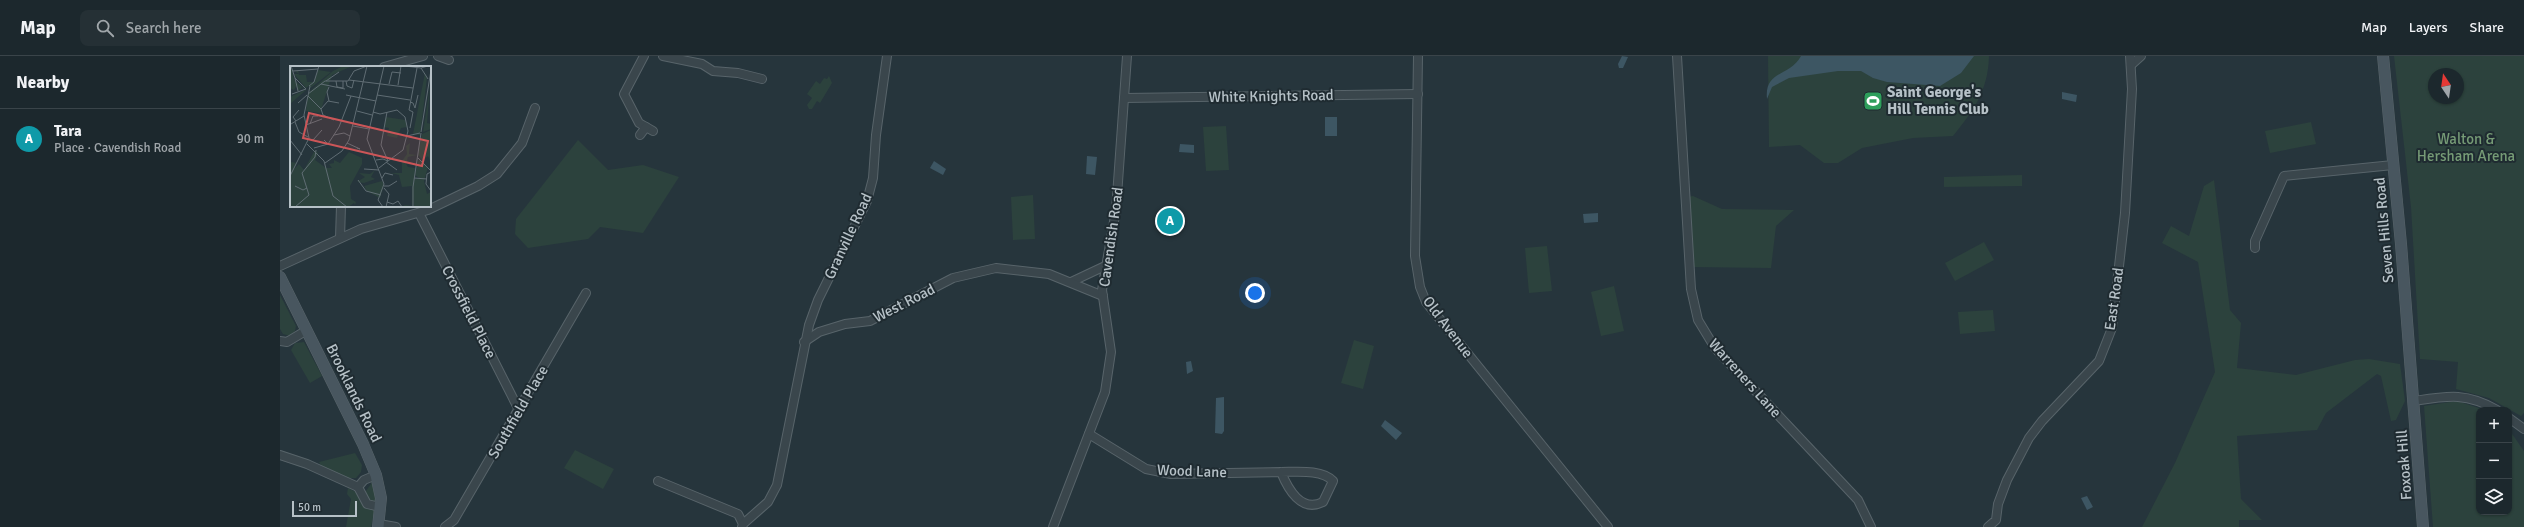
<!DOCTYPE html>
<meta charset="utf-8">
<style>
:root{--surface:#1c282d;--page:#253035;--text:#f1f3f6;--muted:#a0a6aa;--line:#3a4449;--accent:#94ccee}
body{margin:0;font-family:Signika,sans-serif;background:var(--page);color:var(--text)}
.controls{position:absolute;right:12px;bottom:12px;display:grid;overflow:hidden;border-radius:8px;box-shadow:0 1px 3px #0004}
.controls button{width:36px;height:36px;display:grid;place-items:center;padding:0;border:0;border-bottom:1px solid var(--line);background:var(--surface);color:var(--text);font:20px sans-serif}
.compass{position:absolute;left:2148px;top:12px;width:36px;height:36px;border-radius:50%;background:var(--surface);box-shadow:0 1px 3px #0004;rotate:347deg}
.scale{position:absolute;left:12px;bottom:10px;width:65px;box-sizing:border-box;padding-left:4px;border:2px solid #b6c1c7;border-top:0;font-size:11px;line-height:14px;white-space:nowrap;color:#b6c1c7;-webkit-text-stroke:3px #1f2b31;paint-order:stroke}
.you{position:absolute;left:975px;top:237px;width:14px;height:14px;margin:-10px;border:3px solid #fff;border-radius:50%;background:#1a73e8;box-shadow:0 0 0 6px #1a73e833}
.badge{display:grid;place-items:center;width:26px;height:26px;border-radius:50%;background:var(--accent);color:#fff;font-size:13px;font-weight:700}
.pin{position:absolute;translate:-50% -50%;border:2px solid #fff;box-shadow:0 1px 4px #0006}
.list{margin:0;padding:0;list-style:none}
h2{display:flex;justify-content:space-between;align-items:center;height:52px;margin:0;padding:0 16px;font-size:17px}
h2 small{font-size:13px;font-weight:400;color:var(--muted)}
.list li{display:grid;grid-template-columns:26px 1fr auto;gap:12px;align-items:center;box-sizing:border-box;height:60px;padding:0 16px;border-top:1px solid var(--line)}
.list b{display:block;font-size:15px;white-space:nowrap}
.list p{margin:0;font-size:13px;white-space:nowrap;color:var(--muted)}
.list em{font-size:13px;font-style:normal;color:var(--muted)}
.icon{flex:none;width:22px;height:22px;fill:none;stroke:currentColor;stroke-width:2;stroke-linecap:round;stroke-linejoin:round}
.map{position:relative;flex:none;width:2244px;height:471px;overflow:hidden}
header{display:flex;align-items:center;gap:24px;box-sizing:border-box;height:56px;padding:0 20px;background:var(--surface);border-bottom:1px solid var(--line)}
header strong{font-size:19px}
nav{display:flex;gap:22px;margin-inline-start:auto;font-size:14px}
.search{width:280px;height:36px;background:var(--page);display:flex;align-items:center;gap:10px;box-sizing:border-box;padding:0 14px;border-radius:8px;color:var(--muted);font-size:15px}
main{display:flex}
aside{flex:1;background:var(--surface)}
.map>svg:first-child{display:block}
.green{fill:#2c423d;fill-rule:evenodd}
.water{fill:#3d5663}
.lines{fill:none;stroke-linecap:round;stroke-linejoin:round}
.street-casing{stroke:#58646a;stroke-width:10}
.secondary-casing{stroke:#58646a;stroke-width:12}
.street{stroke:#3a464c;stroke-width:8}
.secondary{stroke:#48565f;stroke-width:11}
.labels{text-anchor:middle;stroke-width:4;stroke-linejoin:round;paint-order:stroke}
.poi-label{font-size:15px;font-weight:bold;fill:#b6c1c7;stroke:#1f2b31;text-anchor:start}
.street-label{font-size:15px;fill:#b6c1c7;stroke:#1f2b31}
.park-label{font-size:15px;fill:#769b76;stroke:#1f2b31}
.inset-road{fill:none;stroke:#606d74;stroke-width:1}
.view{fill:#cc5658;fill-opacity:0.15;stroke:#cc5658;stroke-width:2}
.inset-edge{fill:none;stroke:#b6c1c7;stroke-width:2}
</style>
<header>
<strong>Map</strong>
<div class="search"><svg class="icon" aria-label="search" viewBox="0 0 24 24"><circle cx="10" cy="10" r="6"/><path d="M15 15l6 6"/></svg>Search here</div>
<nav><a>Map</a><a>Layers</a><a>Share</a></nav>
</header>
<main>
<aside>
<h2>Nearby<small></small></h2>
<ul class="list">
<li><span class="badge" style="background:#0f9aa8">A</span><div><b>Tara</b><p>Place · Cavendish Road</p></div><em>90 m</em></li>
</ul>
</aside>
<div class="map">
<svg width="2244" height="471" viewBox="0 0 2244 471">
<rect width="100%" height="100%" fill="#26353c"/>
<g class="green">
<path d="M1488 0H1709C1708 35 1694 54 1673 80L1633 82 1582 92 1558 107H1544L1520 89 1489 91Z"/>
<path d="M2114 0H2244V357L2241 360 2209 342 2176 333 2178 306 2140 303 2131 151ZM2154 18H2178V42H2154Z"/>
<path d="M549 20 552 27 540 47 537 45 532 53H529L527 49 532 42 527 38 536 25 540 28 544 22 547 23Z"/>
<path d="M2031 66 2036 88 1990 97 1985 75Z"/>
<path d="M946 70 949 114 926 115 923 71Z"/>
<path d="M298 84 328 114 363 109 399 121 363 177 320 171 308 183 248 192 235 178 236 163Z"/>
<path d="M1742 119V130L1664 131V121Z"/>
<path d="M1934 124 1950 254 1961 267 1957 312 2016 319 2075 304 2089 303 2120 308 2125 345 2116 364 2111 365 2101 320 2097 318 2046 357 2037 374 1957 380 1961 443 1982 464H1959V471H1862L1895 407 1935 316 1918 206 1882 187 1891 170 1909 180 1924 130Z"/>
<path d="M753 139 755 183 733 184 731 141Z"/>
<path d="M1413 140 1442 153 1514 154 1496 170 1491 212 1410 211 1406 141Z"/>
<path d="M1704 186 1714 204 1675 225 1665 207Z"/>
<path d="M1267 190 1272 235 1249 237 1245 192Z"/>
<path d="M1334 230 1344 275 1321 280 1311 236Z"/>
<path d="M0 239 16 270 15 275 10 280 3 278 0 273Z"/>
<path d="M1713 254 1715 275 1680 278 1678 256Z"/>
<path d="M1074 284 1094 290 1083 333 1061 327Z"/>
<path d="M24 286 42 320 30 327 11 294 15 287Z"/>
<path d="M2177 345 2205 354H2199V456H2229V367L2233 370 2230 375 2244 395V471H2153L2144 350Z"/>
<path d="M295 394 334 413 323 433 284 412Z"/>
<path d="M75 397 82 409 81 416 76 422H68L41 410 39 406Z"/>
<path d="M93 425 97 441 91 471H66L71 443 67 438 68 432 76 436 86 435Z"/>
</g>
<g class="water">
<path d="M1342 0 1348 1 1343 12H1339L1338 8Z"/>
<path d="M1521 0H1694L1681 17 1660 30 1607 26 1593 22 1581 15H1558L1509 22 1492 31 1487 43C1484 14 1510 21 1521 0Z"/>
<path d="M1782 36 1797 39 1796 46 1782 43Z"/>
<rect x="1045" y="61" width="12" height="19"/>
<path d="M900 88 914 89V97L899 96Z"/>
<path d="M807 100 817 101 815 119 806 118Z"/>
<path d="M654 105 666 113 663 119 650 112Z"/>
<path d="M1318 157V166L1304 167 1303 158Z"/>
<path d="M911 305 913 315 907 318 906 306Z"/>
<path d="M944 341V375L942 378 935 377 936 342Z"/>
<path d="M1105 364 1122 377 1116 384 1101 370Z"/>
<path d="M1807 440 1813 451 1807 454 1801 442Z"/>
</g>
<g class="lines">
<defs>
<g id="street">
<path d="M158 0 169 4"/>
<path d="M364 0 344 38 359 67 373 75"/>
<path d="M383 0 422 8 433 15 458 17 482 23"/>
<path d="M1138 0 1135 200 1140 231 1146 246 1328 471"/>
<path d="M1397 0 1411 233 1418 264 1435 292 1578 444 1591 471"/>
<path d="M1851 9 1861 0"/>
<path d="M104 11 143 0"/>
<path d="M844 42 1138 38"/>
<path d="M360 79 366 71"/>
<path d="M139 157 239 354"/>
<path d="M60 182 61 150"/>
<path d="M1975 192V185L2004 120 2113 109"/>
<path d="M0 210 81 173 148 154 198 130 217 118 242 87 255 52"/>
<path d="M791 226 825 210"/>
<path d="M0 285 7 286 27 274"/>
<path d="M524 286 539 276 565 268 590 265 673 222 716 212 769 218 823 240"/>
<path d="M2134 345C2167 340 2186 336 2217 354"/>
<path d="M2229 362 2244 373"/>
<path d="M809 378 866 413 891 418 1001 416C1016 416 1042 413 1053 425L1043 446C1021 457 1008 433 1001 416"/>
<path d="M0 399 27 408 78 431"/>
<path d="M96 419 84 424 78 431 87 448 100 451"/>
<path d="M378 425 458 458 463 468 462 471"/>
<path d="M99 468 116 471"/>
<path d="M463 468 488 446 497 429 529 269 538 244 587 145 593 122 596 79 607 0"/>
<path d="M165 471 174 464 306 237"/>
<path d="M773 471 825 336 831 296 822 234 836 154 847 0"/>
<path d="M1708 471 1716 464 1718 448 1727 424 1749 382 1762 365 1819 305 1832 272 1845 157 1852 33 1850 0"/>
</g>
<g id="secondary">
<path d="M2103 0 2121 188 2143 471"/>
<path d="M0 221 83 388 96 419 101 442 98 471"/>
</g>
</defs>
<use href="#street" class="street-casing"/>
<use href="#secondary" class="secondary-casing"/>
<use href="#street" class="street"/>
<use href="#secondary" class="secondary"/>
</g>
<defs>
<symbol id="stadium-square" viewBox="-11 -11 22 22"><rect x="-9" y="-9" width="18" height="18" rx="4" fill="#2e9e5b" stroke="#1f2b31"/><path d="M0-5a6.5 5 0 1 0 0 10a6.5 5 0 1 0 0-10ZM-3.5-1.8h7v3.6h-7Z" fill="#fff"/></symbol>
</defs>
<g fill-rule="evenodd">
<use href="#stadium-square" x="1582" y="34" width="22" height="22"/>
</g>
<g class="labels">
<g class="poi-label">
<text x="1607" y="41">Saint George's<tspan x="1607" dy="17">Hill Tennis Club</tspan></text>
</g>
<g class="street-label">
<text transform="translate(991 40) rotate(-1)" y="5">White Knights Road</text>
<text transform="translate(2104 174) rotate(-95)" y="5">Seven Hills Road</text>
<text transform="translate(568 180) rotate(-65)" y="5">Granville Road</text>
<text transform="translate(831 181) rotate(-82)" y="5">Cavendish Road</text>
<text transform="translate(1834 243) rotate(-82)" y="5">East Road</text>
<text transform="translate(624 247) rotate(-27)" y="5">West Road</text>
<text transform="translate(189 256) rotate(63)" y="5">Crossfield Place</text>
<text transform="translate(1168 271) rotate(53)" y="5">Old Avenue</text>
<text transform="translate(1465 322) rotate(48)" y="5">Warreners Lane</text>
<text transform="translate(74 337) rotate(64)" y="5">Brooklands Road</text>
<text transform="translate(238 356) rotate(-60)" y="5">Southfield Place</text>
<text transform="translate(2124 409) rotate(-94)" y="5">Foxoak Hill</text>
<text transform="translate(912 415) rotate(2)" y="5">Wood Lane</text>
</g>
<g class="park-label">
<text x="2186" y="88">Walton &amp;<tspan x="2186" dy="17">Hersham Arena</tspan></text>
</g>
</g>
<g transform="translate(10 10)">
<rect width="141" height="141" fill="#26353c"/>
<path d="M1 0 4 14 16 24 0 38V31L15 24 12 21 8 25 6 20 4 24 0 22ZM53 0H62L42 9 30 47 16 45 18 27 43 5ZM8 4 9 9H16L17 16H24L28 4 41 6 18 24 20 19 16 22 4 8H9L6 6ZM135 7 137 12 130 69 123 68ZM140 21 137 57 141 58V63L133 66ZM96 51 115 54 117 61 111 62 107 72 97 70 99 62 94 61ZM141 64V97L138 90 133 94 128 89 132 68ZM120 77 119 88 127 89 118 91 116 98 118 101 125 102 123 141H112L115 139 122 140V120L112 121 109 109 101 107H112V95L117 88 116 80ZM25 84 28 87 25 94 36 102H42L39 98 44 97V94L50 97 59 86 72 92V98L60 120 61 133 66 136 65 139 64 137 58 141H0L1 96 7 97 4 103 9 98 14 104ZM129 92 138 101 134 115 137 128 141 126V141H124L123 121 125 113 129 112 125 109ZM85 104 81 111 85 113 74 117 67 116 75 111 69 107 80 108ZM92 115 94 119 90 132 77 125 74 120Z" fill="#2c423d"/>
<path class="inset-road" d="M1 0 5 12 16 23M115 0 131 2 138 0M131 2 138 13M3 5 28 3M5 12 8 25M59 14 123 22M36 15 49 6M46 15 47 21 53 22V15M56 15 57 20 62 22 64 14M31 18 55 23M99 18 102 6 111 7M108 19 111 0M19 20 24 16 29 0M2 28 16 23M18 28 35 15H58L64 5 77 0M56 29 86 35M87 29 120 34M18 30 31 43 33 49 44 54M39 35 37 26 39 21M120 36 123 37 125 42 128 29M8 37 17 29M31 43 38 35 49 37M67 45 82 49M83 46 90 48 107 44 115 51 118 65 113 84 98 95M6 55 3 51 9 44M5 56 9 66 18 71M1 58 14 50M20 58 23 50H28M16 59 32 53M63 60 79 63M120 62 123 46 119 44 127 2M131 66 141 4M44 69 54 67 60 70M117 70 130 67M19 73 23 74 32 64M0 74 12 89M57 77 70 83 67 82M17 78 34 95M38 78 49 61 61 30M24 82 38 78 34 74M128 92 141 105M86 94 93 93 98 95M34 95 43 130 57 141M96 96 107 104M35 97 52 85 59 74 77 0M89 102 98 95 91 79 97 46M74 103 89 104M141 106 137 108 136 118 141 125M0 110 19 72 14 49 20 20M92 112 95 107 103 109M124 112 137 113M68 114 76 125 91 129M5 120 13 124 17 122M94 120H99L107 115M94 122 99 128 96 141M97 136 103 138 108 135 112 141M5 141 19 129 12 107 25 91 26 84M93 141 88 134 94 118 77 73 94 0M123 141V121L131 67"/>
<path class="view" d="M19 47 138 75 132 100 13 72Z"/>
<rect width="141" height="141" class="inset-edge"/>
</g>
</svg>
<div class="controls">
<button>+</button>
<button>−</button>
<button><svg class="icon" aria-label="layers" viewBox="0 0 24 24"><path d="M12 4l9 5-9 5-9-5zM3 14l9 5 9-5"/></svg></button>
</div>
<svg class="compass" viewBox="-18 -18 36 36"><path d="M0-13l5 13h-10z" fill="#e53935"/><path d="M0 13l5-13h-10z" fill="#a0a6aa"/></svg>
<div class="scale">50 m</div>
<div class="you"></div>
<div class="pin badge" style="left:890px;top:165px;background:#0f9aa8">A</div>
</div>
</main>
